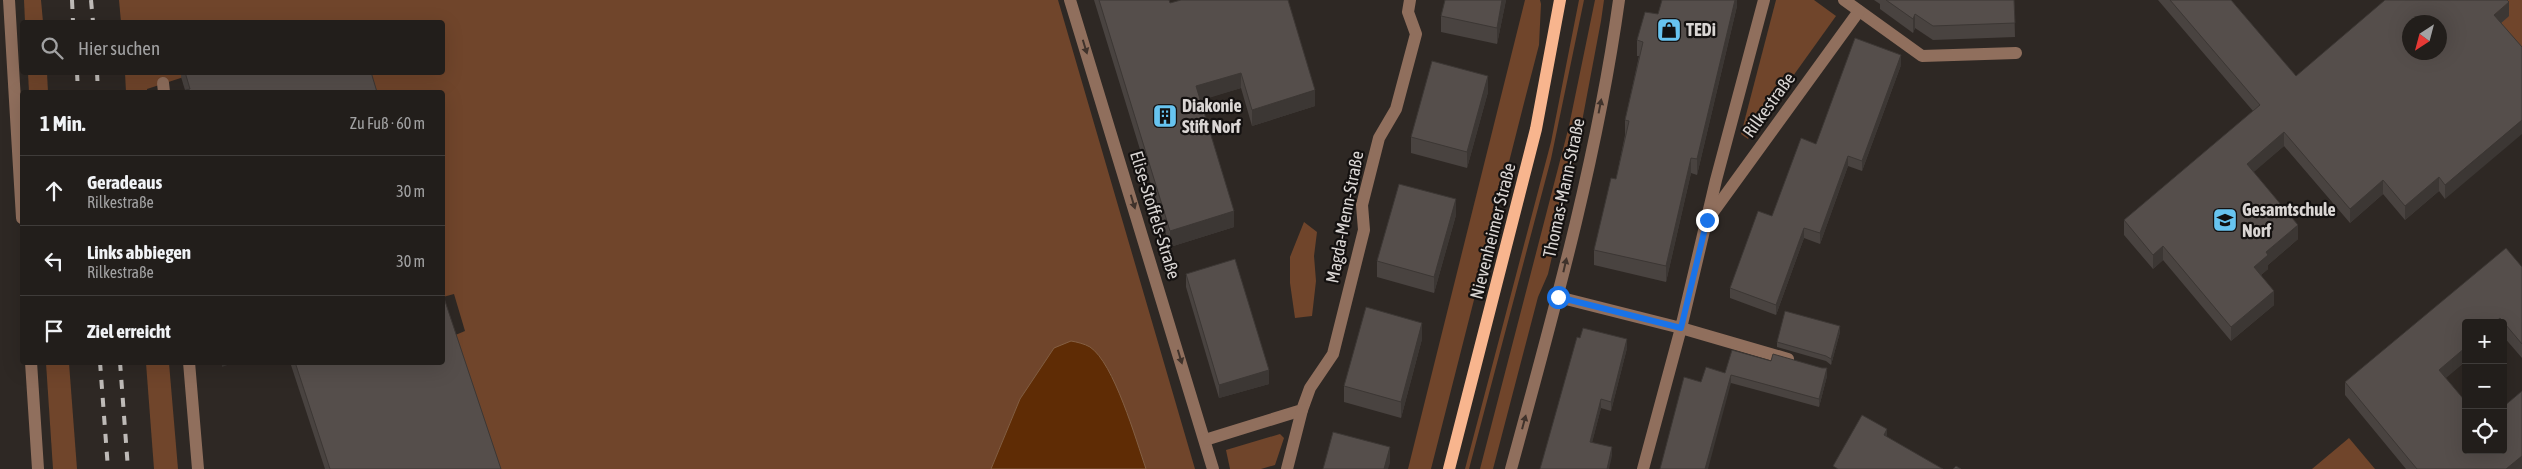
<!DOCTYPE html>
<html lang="de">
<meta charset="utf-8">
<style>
:root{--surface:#221e1b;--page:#2e2b28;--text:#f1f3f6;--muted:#a2a2a3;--line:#3f3c3a}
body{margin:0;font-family:"Asap Condensed",sans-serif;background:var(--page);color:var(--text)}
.controls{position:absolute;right:15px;bottom:15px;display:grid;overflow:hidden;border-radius:5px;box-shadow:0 5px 20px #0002}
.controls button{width:45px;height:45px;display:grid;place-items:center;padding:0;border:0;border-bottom:1px solid var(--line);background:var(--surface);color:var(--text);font:25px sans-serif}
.compass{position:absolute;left:2402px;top:15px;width:45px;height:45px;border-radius:50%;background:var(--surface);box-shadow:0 5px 20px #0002;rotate:216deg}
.stop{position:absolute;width:15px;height:15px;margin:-11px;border:4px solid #1a73e8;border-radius:50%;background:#fff}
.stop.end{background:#1a73e8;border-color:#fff;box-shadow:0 1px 5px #0008}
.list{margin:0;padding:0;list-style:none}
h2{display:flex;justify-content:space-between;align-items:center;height:65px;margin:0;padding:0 20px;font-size:21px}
h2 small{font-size:16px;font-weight:400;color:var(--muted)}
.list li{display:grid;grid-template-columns:32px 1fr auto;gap:15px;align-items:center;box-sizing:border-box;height:70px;padding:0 20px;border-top:1px solid var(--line)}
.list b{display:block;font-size:19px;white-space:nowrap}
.list p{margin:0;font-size:16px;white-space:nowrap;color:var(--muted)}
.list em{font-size:16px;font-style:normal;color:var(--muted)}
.icon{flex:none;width:28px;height:28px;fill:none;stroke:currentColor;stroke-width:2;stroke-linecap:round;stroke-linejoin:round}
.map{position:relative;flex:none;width:2522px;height:469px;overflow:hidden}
.search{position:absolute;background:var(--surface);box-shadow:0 5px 20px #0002;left:20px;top:20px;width:425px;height:55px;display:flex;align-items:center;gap:12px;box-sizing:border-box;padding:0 18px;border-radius:5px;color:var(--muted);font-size:19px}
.panel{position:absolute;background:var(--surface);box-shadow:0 5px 20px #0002;left:20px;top:90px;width:425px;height:275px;border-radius:5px}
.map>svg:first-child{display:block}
.green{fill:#70452b}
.water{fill:#5f2c05;stroke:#845f43}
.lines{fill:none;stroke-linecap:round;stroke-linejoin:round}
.minor{stroke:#906f5d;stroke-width:12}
.major{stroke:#f8b58e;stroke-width:12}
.rail{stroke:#bebab7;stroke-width:4;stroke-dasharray:9 9;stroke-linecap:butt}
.wall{fill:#494340}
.shaded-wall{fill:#3c3734}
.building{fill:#554e4b;stroke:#3c3734;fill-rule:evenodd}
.oneway{fill:#3f322b}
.route{stroke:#1a73e8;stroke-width:6}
.labels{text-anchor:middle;stroke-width:4.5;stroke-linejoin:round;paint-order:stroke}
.poi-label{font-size:18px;font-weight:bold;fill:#dad6d4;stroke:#141110;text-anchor:start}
.street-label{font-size:18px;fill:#dad6d4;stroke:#141110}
</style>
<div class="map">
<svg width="2522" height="469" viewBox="0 0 2522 469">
<rect width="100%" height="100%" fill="#2e2824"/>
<g class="green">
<path d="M24 0H41L43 22H25Z"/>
<path d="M119 0H1058L1195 469H1146L1127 414 1110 373 1054 348 1020 399 991 469H497L453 336 465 331 454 294 443 297 442 92H374L367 73 442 72V22H121Z"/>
<path d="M1525 0H1540L1541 4 1539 45 1524 103 1431 469H1408Z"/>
<path d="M1579 0H1584L1551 159 1469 469H1465L1551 142Z"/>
<path d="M1595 0H1604L1601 21 1577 148 1548 274 1538 297 1493 469H1480L1569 126Z"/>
<path d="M1776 0H1814L1836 16 1748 139 1741 134Z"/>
<path d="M2495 0H2522V47L2494 29Z"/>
<path d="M28 73H47L48 92H29Z"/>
<path d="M125 73H196L147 89V92H126Z"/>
<path d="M1304 222 1317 232 1314 256 1316 281 1312 316 1295 318 1290 283V257Z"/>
<path d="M46 363H69L77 469H53Z"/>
<path d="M146 363H169L178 469H154Z"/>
<path d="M1280 434 1284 438 1275 465 1261 469H1230L1226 450Z"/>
<path d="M2349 438 2375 469H2312Z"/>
</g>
<path class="water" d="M1071 341C1077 342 1085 344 1090 347 1114 363 1136 440 1146 469H991L1020 399 1054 348Z"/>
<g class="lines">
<g class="minor">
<path d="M9 0 22 218"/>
<path d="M1070 0 1213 469"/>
<path d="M1844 0 1922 56 2016 53"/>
<path d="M163 83 164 92"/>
<path d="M1711 215 1859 11"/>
<path d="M1558 297 1681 328 1716 180 1764 0"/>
<path d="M31 362 38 469"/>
<path d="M189 362 198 469"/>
<path d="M1205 440 1302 410 1310 388 1333 354 1364 230 1362 205 1379 138 1396 109 1416 34 1408 12 1410 0"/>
<path d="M1287 469 1302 410"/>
<path d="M1511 469C1553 315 1597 159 1619 0"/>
<path d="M1643 469 1681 328 1788 359"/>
</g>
<path class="major" d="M1449 469 1536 129 1560 0"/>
<g class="rail">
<path d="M72 0 73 22"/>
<path d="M91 0 93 22"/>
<path d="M77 72 78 92"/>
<path d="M97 72 98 92"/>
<path d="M100 362 108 469"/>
<path d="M120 362 128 469"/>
</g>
</g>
<g class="wall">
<path d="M1094 0H1169L1170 3 1315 106 1252 126 1241 88 1200 100 1234 227 1170 247Z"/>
<path d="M1506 0 1497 44 1441 32V16Z"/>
<path d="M1737 0V6L1697 175 1691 173 1666 282 1594 265V250L1616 179 1625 135V120L1639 56H1637V40L1658 14Z"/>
<path d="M1874 0H2014L2015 37 1933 40 1915 28 1913 33 1880 9V4Z"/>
<path d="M2158 0H2231L2296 76 2509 16 2501 23 2445 199 2439 191 2405 220 2383 194 2350 223 2284 146 2253 172 2298 239 2268 265V269L2261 275 2274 305 2231 341 2163 260 2153 269 2124 235V220L2253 111Z"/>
<path d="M1901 65 1862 171 1848 166 1820 244 1804 238 1776 315 1730 298V288L1816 144Z"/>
<path d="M181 72H371L185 90 181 77Z"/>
<path d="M1488 92 1467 168 1411 153V137Z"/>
<path d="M1456 215 1434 293 1377 277V261Z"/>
<path d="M2522 267V358L2503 336V323H2466V361L2445 378 2522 469H2406L2345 395V382Z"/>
<path d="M1186 274 1269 384 1219 398 1186 287Z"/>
<path d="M1840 332 1831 365 1826 361 1777 347V342Z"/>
<path d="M1422 339 1401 418 1344 402V386Z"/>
<path d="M1627 348 1611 411 1601 408 1592 442 1612 456 1540 469Z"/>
<path d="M290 362H442L501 469H325Z"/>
<path d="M1725 373 1827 376 1819 407 1731 383 1701 382Z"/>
</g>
<g class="shaded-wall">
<path d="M1502 0H1506L1497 44V28Z"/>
<path d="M1735 0H1737V6L1697 175V159Z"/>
<path d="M2509 2V16L2494 29V15Z"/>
<path d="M1915 14V28L1913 33V19Z"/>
<path d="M1901 55V65L1862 171V161Z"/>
<path d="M1241 73V88L1196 102V86Z"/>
<path d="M1488 76V92L1467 168V152Z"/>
<path d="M1315 90V106L1252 126V110Z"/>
<path d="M2522 120V134L2445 199V185Z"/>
<path d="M2284 132V146L2247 178V164Z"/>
<path d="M1848 156V166L1820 244V233Z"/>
<path d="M1691 158V173L1666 282V266Z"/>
<path d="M2439 177V191L2405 220V206Z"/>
<path d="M2383 180V194L2350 223V209Z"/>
<path d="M1456 199V215L1434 293V277Z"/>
<path d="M1234 211V227L1170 247V231Z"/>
<path d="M2298 225V239L2268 265V269L2254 281V267L2266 252Z"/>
<path d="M1804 228V238L1776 315V305Z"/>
<path d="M2163 246V260L2153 269V255Z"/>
<path d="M2274 291V305L2231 341V327Z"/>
<path d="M2500 318V323H2494Z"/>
<path d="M1422 323V339L1401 418V402Z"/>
<path d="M1840 326V332L1831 365V359Z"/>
<path d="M1627 339V348L1611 411V402Z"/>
<path d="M2466 347V361L2439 384V370Z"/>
<path d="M222 362H235L222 367Z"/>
<path d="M1827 368V376L1819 407V399Z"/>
<path d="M1269 370V384L1219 398V385Z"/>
<path d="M1731 375V383L1708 469H1705Z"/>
<path d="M1601 399V408L1590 451V442Z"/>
<path d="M1887 429V439L1884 435Z"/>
<path d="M1390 447V463L1388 469H1384Z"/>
<path d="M1612 447V456L1609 469H1607Z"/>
<path d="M2522 456V469H2506Z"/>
</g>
<g class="building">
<path d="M1099 0H1169L1170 3 1181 0H1288L1315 90 1252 110 1241 73 1196 86 1234 211 1170 231Z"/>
<path d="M1445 0H1502L1497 28 1441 16Z"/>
<path d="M1662 0H1735L1697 159 1691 158 1666 266 1594 250 1611 178 1616 179 1629 121 1625 120 1643 42 1637 40 1645 12 1658 14Z"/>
<path d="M1886 0H2014L2015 23 1933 26 1915 14 1913 19Z"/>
<path d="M2170 0H2231L2296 76 2385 0H2507L2509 2 2494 15 2522 47V120L2445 185 2439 177 2405 206 2383 180 2350 209 2284 132 2247 164 2298 225 2266 252 2268 255 2254 267 2274 291 2231 327 2163 246 2153 255 2124 220 2260 105ZM2410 22H2440V52H2410Z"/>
<path d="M1855 38 1901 55 1862 161 1848 156 1820 233 1804 228 1776 305 1730 288 1758 211 1772 216 1801 138 1816 144Z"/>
<path d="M1432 61 1488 76 1467 152 1411 137Z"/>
<path d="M185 72H371L377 92H179L190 89Z"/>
<path d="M1399 184 1456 199 1434 277 1377 261Z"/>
<path d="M2506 248 2522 267V344L2500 318 2494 323H2466V347L2439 370 2466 402V450H2503V407L2522 391V456L2506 469H2417L2345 382Z"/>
<path d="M1235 259 1269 370 1219 385 1186 274Z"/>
<path d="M442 292 501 469H330L295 362H442Z"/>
<path d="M1366 307 1422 323 1401 402 1344 386Z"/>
<path d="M1785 311 1840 326 1831 359 1826 356 1777 342Z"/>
<path d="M1583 328 1627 339 1611 402 1601 399 1590 442 1612 447 1607 469H1540L1577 337 1580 338Z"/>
<path d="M1732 350 1771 361 1773 354 1822 368H1827L1819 399 1731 375 1705 469H1660L1684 377 1701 382 1706 367 1725 373Z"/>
<path d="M1862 415 1887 429 1884 435 1943 469H1838L1833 466Z"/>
<path d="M1333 432 1390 447 1384 469H1323Z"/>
<path d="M1956 466 1961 469H1953Z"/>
</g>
<defs><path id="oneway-solid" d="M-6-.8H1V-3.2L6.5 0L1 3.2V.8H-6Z" transform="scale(1.25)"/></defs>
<g class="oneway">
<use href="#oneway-solid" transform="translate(1085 47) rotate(73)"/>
<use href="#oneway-solid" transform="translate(1600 106) rotate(-79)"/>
<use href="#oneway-solid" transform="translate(1133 202) rotate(73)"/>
<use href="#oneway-solid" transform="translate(1565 265) rotate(-77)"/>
<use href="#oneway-solid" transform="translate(1180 357) rotate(73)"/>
<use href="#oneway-solid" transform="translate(1524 422) rotate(-75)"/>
</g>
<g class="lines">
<path class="route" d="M1558 297 1681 328 1707 220"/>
</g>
<defs>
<symbol id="shop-square" viewBox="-11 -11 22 22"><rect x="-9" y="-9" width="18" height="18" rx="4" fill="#67c4f0" stroke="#141110"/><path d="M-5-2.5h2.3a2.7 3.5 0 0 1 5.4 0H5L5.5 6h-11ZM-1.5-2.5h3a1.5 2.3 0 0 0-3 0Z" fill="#111"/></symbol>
<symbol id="building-square" viewBox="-11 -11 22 22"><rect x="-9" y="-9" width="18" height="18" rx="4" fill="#67c4f0" stroke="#141110"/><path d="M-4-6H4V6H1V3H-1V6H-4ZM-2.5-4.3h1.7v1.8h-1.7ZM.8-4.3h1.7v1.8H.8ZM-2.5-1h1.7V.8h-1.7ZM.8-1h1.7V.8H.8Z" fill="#111"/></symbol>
<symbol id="school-square" viewBox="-11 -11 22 22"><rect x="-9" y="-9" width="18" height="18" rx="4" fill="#67c4f0" stroke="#141110"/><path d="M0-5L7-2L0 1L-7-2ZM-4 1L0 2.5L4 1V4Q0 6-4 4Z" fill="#111"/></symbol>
</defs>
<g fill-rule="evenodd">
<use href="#shop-square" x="1655" y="16" width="28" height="28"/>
<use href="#building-square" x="1151" y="102" width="28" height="28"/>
<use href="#school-square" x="2211" y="206" width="28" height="28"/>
</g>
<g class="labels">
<g class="poi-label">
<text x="1686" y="36">TEDi</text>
<text x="1182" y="112">Diakonie<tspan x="1182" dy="21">Stift Norf</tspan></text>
<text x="2242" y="216">Gesamtschule<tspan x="2242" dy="21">Norf</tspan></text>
</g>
<g class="street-label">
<text transform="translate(1769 105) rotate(-54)" y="6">Rilkestraße</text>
<text transform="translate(1564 188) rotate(-78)" y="6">Thomas-Mann-Straße</text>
<text transform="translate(1155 215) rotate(73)" y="6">Elise-Stoffels-Straße</text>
<text transform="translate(1345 217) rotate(-79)" y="6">Magda-Menn-Straße</text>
<text transform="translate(1493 231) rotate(-76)" y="6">Nievenheimer Straße</text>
</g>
</g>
</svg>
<div class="controls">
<button>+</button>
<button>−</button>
<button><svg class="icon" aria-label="locate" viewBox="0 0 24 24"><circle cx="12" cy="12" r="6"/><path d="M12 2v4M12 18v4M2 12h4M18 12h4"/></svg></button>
</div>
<svg class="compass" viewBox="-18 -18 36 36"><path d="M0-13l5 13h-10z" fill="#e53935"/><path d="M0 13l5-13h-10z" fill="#a2a2a3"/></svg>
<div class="stop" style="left:1558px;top:297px"></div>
<div class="stop end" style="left:1707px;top:220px"></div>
<div class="search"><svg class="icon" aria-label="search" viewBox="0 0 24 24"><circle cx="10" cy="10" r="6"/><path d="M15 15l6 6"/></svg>Hier suchen</div>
<section class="panel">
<h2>1 Min.<small>Zu Fuß · 60 m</small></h2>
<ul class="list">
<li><svg class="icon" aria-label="ahead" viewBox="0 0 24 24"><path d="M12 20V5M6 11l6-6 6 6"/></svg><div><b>Geradeaus</b><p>Rilkestraße</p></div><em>30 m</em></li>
<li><svg class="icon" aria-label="left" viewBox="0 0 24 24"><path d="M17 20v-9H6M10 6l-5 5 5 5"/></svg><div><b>Links abbiegen</b><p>Rilkestraße</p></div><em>30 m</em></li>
<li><svg class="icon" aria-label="arrive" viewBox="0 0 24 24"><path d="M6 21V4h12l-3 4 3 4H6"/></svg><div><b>Ziel erreicht</b></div></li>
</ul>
</section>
</div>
